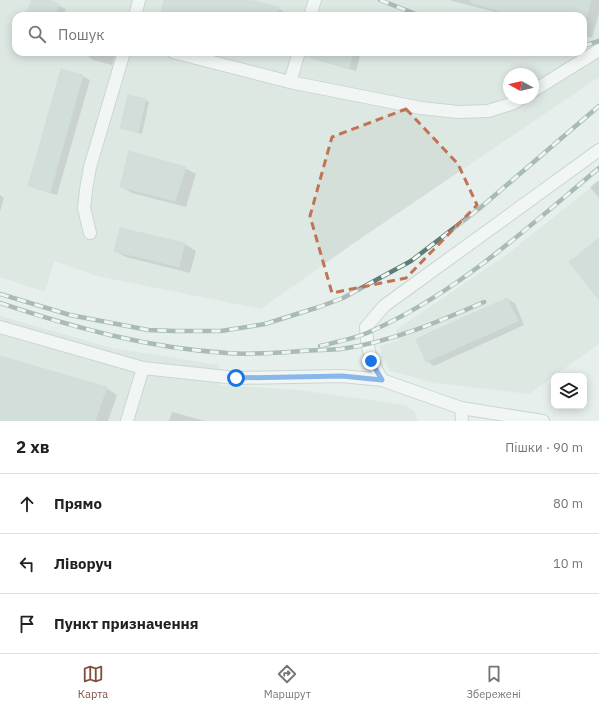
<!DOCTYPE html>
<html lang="uk">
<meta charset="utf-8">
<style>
:root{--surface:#fff;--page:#f2f2f2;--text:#202124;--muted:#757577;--line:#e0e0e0;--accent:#7f4e3f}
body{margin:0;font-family:"IBM Plex Sans",sans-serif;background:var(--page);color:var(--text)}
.controls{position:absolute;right:12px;bottom:12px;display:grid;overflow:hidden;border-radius:8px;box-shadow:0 2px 10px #0003}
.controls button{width:36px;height:36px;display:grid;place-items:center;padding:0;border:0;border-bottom:1px solid var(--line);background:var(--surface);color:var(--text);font:20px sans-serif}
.compass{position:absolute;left:503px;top:68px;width:36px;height:36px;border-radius:50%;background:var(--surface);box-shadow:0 2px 10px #0003;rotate:278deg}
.stop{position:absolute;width:12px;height:12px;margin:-9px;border:3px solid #1a73e8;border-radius:50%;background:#fff}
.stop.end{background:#1a73e8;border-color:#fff;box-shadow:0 1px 4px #0008}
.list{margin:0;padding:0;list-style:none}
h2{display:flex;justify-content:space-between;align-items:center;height:52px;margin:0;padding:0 16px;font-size:17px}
h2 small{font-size:13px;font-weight:400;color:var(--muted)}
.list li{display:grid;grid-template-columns:26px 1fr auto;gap:12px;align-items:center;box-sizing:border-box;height:60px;padding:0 16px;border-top:1px solid var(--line)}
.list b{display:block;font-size:15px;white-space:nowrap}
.list em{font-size:13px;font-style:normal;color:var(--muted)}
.icon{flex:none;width:22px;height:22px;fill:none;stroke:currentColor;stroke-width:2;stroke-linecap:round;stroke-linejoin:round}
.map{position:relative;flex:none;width:599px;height:421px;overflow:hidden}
.search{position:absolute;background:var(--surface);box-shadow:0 2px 10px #0003;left:12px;right:12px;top:12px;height:44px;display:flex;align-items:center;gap:10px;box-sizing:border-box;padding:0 14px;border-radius:12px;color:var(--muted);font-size:15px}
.sheet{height:232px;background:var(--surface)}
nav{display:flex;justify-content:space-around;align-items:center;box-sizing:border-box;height:56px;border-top:1px solid var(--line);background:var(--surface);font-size:11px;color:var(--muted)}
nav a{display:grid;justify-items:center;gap:2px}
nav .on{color:var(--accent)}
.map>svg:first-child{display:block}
.built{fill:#d4dfda;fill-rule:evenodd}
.shadow{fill:#0003}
.building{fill:#bbcac4;stroke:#b8c9c2}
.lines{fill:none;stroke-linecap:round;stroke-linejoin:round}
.minor-casing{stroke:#a8b8b2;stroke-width:14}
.minor{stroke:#fff;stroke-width:12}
.rail-casing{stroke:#5f7d75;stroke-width:4.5}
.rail{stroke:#f7fbf9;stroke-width:3;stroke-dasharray:9;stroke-linecap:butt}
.route{stroke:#1a73e8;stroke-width:5}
.marked{fill:none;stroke:#c07456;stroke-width:3;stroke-dasharray:8 5;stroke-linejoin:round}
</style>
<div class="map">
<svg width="599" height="421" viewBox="0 0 599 421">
<rect width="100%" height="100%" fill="#e6efeb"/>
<g class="built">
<path d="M0 0H599V77L354 243 261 309 97 276 54 261 45 292 0 277ZM16 16H583V52H16ZM509 74H533V98H509Z"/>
<path d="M599 181V344L529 394 435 383 390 371 382 356 380 346 399 340 396 330 506 255Z"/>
<path d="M0 316 112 348 219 365 220 385 299 390 406 405 415 412 418 421H0Z"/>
</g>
<g class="shadow">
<path d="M33 0H47L66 9 63 16H26Z"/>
<path d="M165 0H246L278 8 286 13 285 16H161Z"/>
<path d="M449 0H599V13L592 38 583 36V16H510Z"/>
<path d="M87 52H116L112 65 93 60 86 55Z"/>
<path d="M264 52H275L274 55Z"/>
<path d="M308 52H361L356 71 314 59 307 55Z"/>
<path d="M82 76 90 80 57 195 37 189 29 185Z"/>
<path d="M145 100 149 102 142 134 121 128Z"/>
<path d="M185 168 196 174 186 207 132 193 121 187Z"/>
<path d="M599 180V198L590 187Z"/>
<path d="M0 195 4 198 0 212Z"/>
<path d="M121 229 185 244 196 251 190 273 126 257 115 251Z"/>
<path d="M507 299 515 303 524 325 434 366 427 361Z"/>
<path d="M0 357 106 388 117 395 108 421H0Z"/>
<path d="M172 412 205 421H169Z"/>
</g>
<g class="building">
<path d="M32 0H49L59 4 54 16H25Z"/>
<path d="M164 0H250L279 7 276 16H160Z"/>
<path d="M471 0H591L587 16H518L471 3Z"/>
<path d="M306 52H353L349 68 306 56Z"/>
<path d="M61 69 83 75 50 192 28 186Z"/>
<path d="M128 95 146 99 138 132 120 128Z"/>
<path d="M129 151 186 167 175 201 120 187Z"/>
<path d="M120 228 185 243 179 267 114 251Z"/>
<path d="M599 238V300L569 262Z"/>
<path d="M507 298 518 321 426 362 416 339Z"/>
<path d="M0 356 107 387 95 421H0Z"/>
</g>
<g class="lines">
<defs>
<g id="minor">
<path d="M135 16 139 0"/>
<path d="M310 16 315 0"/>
<path d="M173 52 290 82 421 108 458 112 488 111 514 103 522 98"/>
<path d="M290 82 299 52"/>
<path d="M533 91 599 50"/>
<path d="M90 233 84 208 86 190 90 167 124 52"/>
<path d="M0 327 143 368"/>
<path d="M461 408 543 421"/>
<path d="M127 421 143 368 236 378 342 376 382 380"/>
<path d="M462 421 461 408 382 380C370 359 367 350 366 327L384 306 599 150"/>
</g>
</defs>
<use href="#minor" class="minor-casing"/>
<use href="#minor" class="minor"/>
<defs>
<g id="rail">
<path d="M380 0 421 16"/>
<path d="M583 46 599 41"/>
<path d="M0 294 70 315 148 330 174 331H221L265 324 319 307 343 298 411 261 480 208 599 106"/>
<path d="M0 303C75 328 148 348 227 353 252 355 277 353 302 351 315 350 328 350 341 349 391 342 438 322 484 302"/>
<path d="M320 346C336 342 353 339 367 333 455 295 526 229 599 168"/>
</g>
</defs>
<use href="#rail" class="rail-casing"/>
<use href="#rail" class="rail"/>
</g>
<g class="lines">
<path class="route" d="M236 378 342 376 382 380 371 361"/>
</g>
<path d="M0 0H599V421H0ZM406 109 458 164 477 205 406 278 332 293 310 216 332 137Z" fill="#e6efeb" fill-opacity=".55" fill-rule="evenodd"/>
<path class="marked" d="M406 109 458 164 477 205 406 278 332 293 310 216 332 137Z"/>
</svg>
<div class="controls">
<button><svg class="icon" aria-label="layers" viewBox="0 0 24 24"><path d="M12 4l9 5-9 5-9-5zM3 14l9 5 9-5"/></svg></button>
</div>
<svg class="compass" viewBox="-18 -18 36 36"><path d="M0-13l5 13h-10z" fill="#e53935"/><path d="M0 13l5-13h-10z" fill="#757577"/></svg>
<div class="stop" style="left:236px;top:378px"></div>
<div class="stop end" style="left:371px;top:361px"></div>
<div class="search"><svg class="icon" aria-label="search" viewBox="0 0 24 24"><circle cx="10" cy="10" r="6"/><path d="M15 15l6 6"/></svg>Пошук</div>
</div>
<section class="sheet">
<h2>2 хв<small>Пішки · 90 m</small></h2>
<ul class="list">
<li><svg class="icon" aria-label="ahead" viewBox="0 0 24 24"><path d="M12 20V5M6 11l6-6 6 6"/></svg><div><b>Прямо</b></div><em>80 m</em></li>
<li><svg class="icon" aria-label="left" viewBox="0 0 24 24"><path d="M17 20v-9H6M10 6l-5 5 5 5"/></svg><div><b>Ліворуч</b></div><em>10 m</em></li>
<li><svg class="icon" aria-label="arrive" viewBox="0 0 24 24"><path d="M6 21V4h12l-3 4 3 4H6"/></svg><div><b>Пункт призначення</b></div></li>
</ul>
</section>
<nav>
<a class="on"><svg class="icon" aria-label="map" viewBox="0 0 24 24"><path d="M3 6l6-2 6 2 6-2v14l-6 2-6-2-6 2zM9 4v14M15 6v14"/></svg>Карта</a>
<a><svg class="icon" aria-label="directions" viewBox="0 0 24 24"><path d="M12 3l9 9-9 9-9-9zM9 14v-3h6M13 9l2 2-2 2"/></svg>Маршрут</a>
<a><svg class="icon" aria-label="saved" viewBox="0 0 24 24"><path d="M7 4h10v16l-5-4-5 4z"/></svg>Збережені</a>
</nav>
